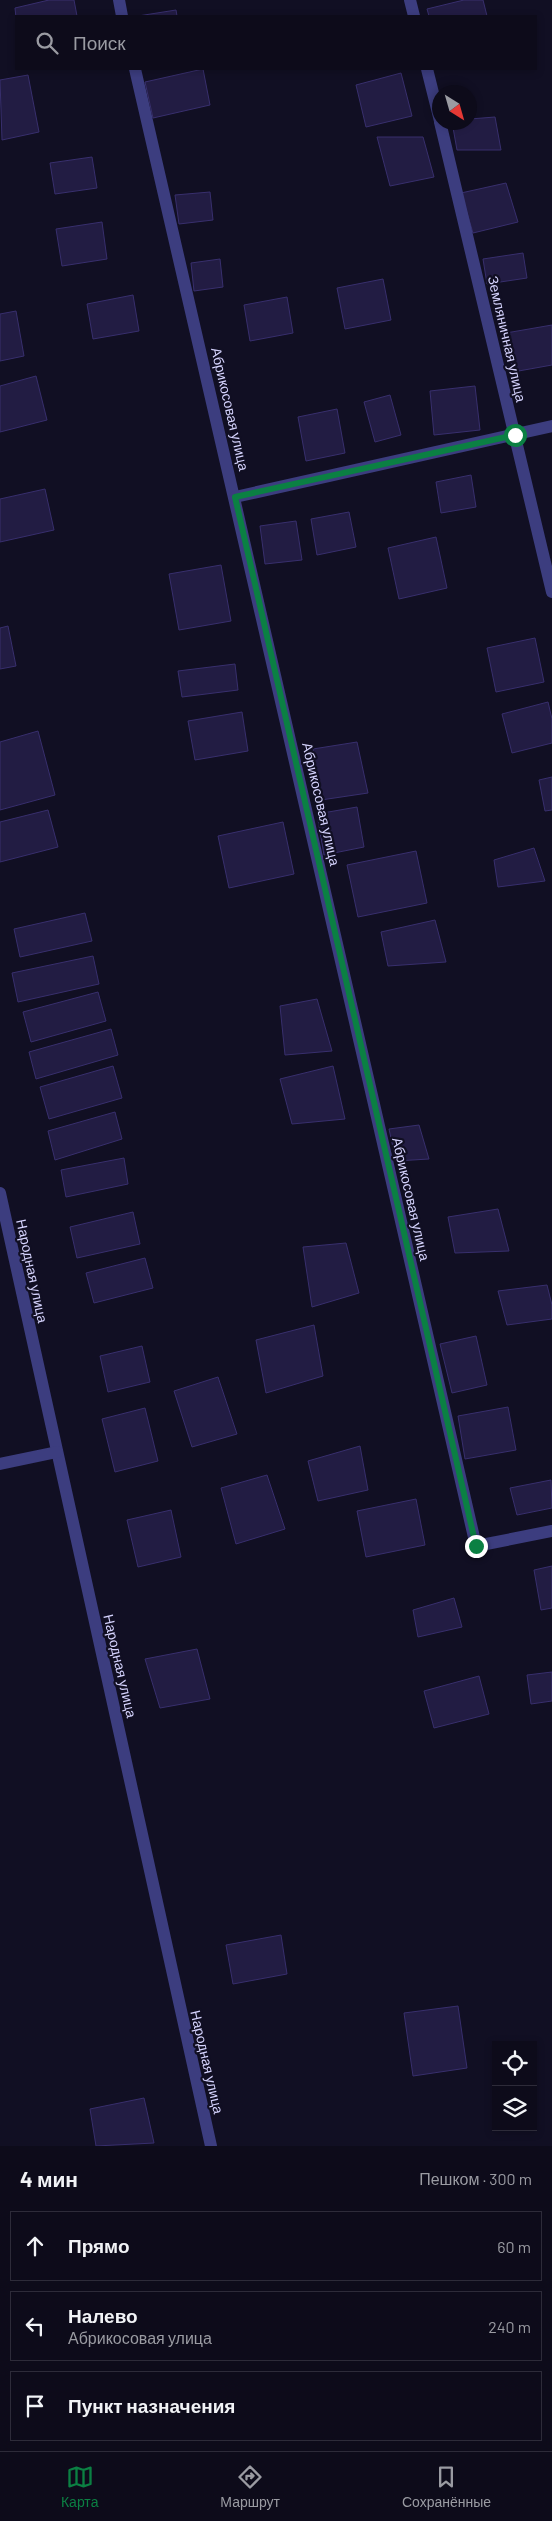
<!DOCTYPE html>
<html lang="ru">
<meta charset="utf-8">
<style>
:root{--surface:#0d0b1a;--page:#161423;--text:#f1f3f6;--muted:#9a9ba2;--line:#2d2b39;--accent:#0b8043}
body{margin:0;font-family:Barlow,sans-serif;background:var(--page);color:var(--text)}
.controls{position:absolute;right:15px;bottom:15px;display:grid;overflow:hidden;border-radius:0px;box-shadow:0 2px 8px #0003}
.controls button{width:45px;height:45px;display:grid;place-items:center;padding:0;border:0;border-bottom:1px solid var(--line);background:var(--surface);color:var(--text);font:25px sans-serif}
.compass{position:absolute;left:432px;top:85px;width:45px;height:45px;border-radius:50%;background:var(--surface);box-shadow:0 2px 8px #0003;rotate:143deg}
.stop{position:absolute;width:15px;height:15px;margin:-11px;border:4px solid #0b8043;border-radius:50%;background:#fff}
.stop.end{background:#0b8043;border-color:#fff;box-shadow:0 1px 5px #0008}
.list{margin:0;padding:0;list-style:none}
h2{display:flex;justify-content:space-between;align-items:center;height:65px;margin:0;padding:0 20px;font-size:21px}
h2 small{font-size:16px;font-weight:400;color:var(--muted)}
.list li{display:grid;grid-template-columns:32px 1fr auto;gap:15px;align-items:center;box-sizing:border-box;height:70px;margin:0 10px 10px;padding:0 10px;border:1px solid var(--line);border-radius:0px}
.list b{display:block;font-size:19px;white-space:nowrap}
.list p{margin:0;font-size:16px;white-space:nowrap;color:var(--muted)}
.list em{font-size:16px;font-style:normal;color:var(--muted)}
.icon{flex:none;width:28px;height:28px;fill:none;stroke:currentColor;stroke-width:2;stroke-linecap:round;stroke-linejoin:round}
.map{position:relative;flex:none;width:552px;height:2146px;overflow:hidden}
.search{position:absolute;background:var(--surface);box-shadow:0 2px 8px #0003;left:15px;right:15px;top:15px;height:55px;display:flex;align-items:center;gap:12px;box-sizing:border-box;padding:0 18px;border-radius:0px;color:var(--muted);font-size:19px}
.sheet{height:305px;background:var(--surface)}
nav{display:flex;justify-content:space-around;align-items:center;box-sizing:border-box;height:70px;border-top:1px solid var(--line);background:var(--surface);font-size:14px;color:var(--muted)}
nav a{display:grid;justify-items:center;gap:2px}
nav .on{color:var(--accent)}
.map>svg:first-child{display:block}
.building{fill:#221c43;stroke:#382f6d}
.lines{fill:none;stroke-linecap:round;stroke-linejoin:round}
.minor{stroke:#3c3d7f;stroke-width:12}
.route{stroke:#0b8043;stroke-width:6}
.labels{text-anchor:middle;stroke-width:4.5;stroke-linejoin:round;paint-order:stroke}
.street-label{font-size:14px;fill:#d5d3fd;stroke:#110f23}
</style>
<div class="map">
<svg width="552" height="2146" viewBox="0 0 552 2146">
<rect width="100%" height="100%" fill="#110f23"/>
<g class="building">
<path d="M49 0H74L77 16 16 18 15 8Z"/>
<path d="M464 0H483L487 16H429L427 9Z"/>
<path d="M176 10 177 16H138Z"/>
<path d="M203 69 210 105 153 118 145 82Z"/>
<path d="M401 73 412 116 366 127 356 85Z"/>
<path d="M28 75 39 132 2 140 0 80Z"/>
<path d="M495 117 501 150H457L452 122H470V119Z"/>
<path d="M377 137H423L434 177 390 186Z"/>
<path d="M92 157 97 188 55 194 50 163Z"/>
<path d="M506 183 518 222 473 233 461 193Z"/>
<path d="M210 192 213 220 179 224 175 195Z"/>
<path d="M102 222 107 259 62 266 56 229Z"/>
<path d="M523 253 527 278 487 284 483 259Z"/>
<path d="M220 259 223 287 194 291 191 263Z"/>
<path d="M383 279 391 320 345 329 337 288Z"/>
<path d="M133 295 139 331 93 339 87 304Z"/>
<path d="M287 297 293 333 250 341 244 305Z"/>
<path d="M16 311 24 356 0 361V314Z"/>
<path d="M552 325V365L513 372 506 333Z"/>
<path d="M36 376 47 420 0 432V386Z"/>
<path d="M475 386 480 430 434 435 430 391Z"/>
<path d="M390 395 401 435 375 442 364 402Z"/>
<path d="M337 409 345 453 306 461 298 417Z"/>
<path d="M471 475 476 507 441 513 436 482Z"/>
<path d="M45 489 54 530 0 542V499Z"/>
<path d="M349 512 356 547 317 555 311 519Z"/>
<path d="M296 521 302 560 265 564 260 526Z"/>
<path d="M436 537 447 588 399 599 388 548Z"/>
<path d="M221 565 231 621 179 630 169 574Z"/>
<path d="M8 626 16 666 0 669V628Z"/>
<path d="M535 638 544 682 496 692 487 648Z"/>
<path d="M235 664 238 690 182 697 178 671Z"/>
<path d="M548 702 552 719V743L512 753 502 714Z"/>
<path d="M242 712 248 751 195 760 188 721Z"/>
<path d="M38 731 55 795 0 810V742Z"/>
<path d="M357 742 368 793 321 800 313 749Z"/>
<path d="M552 777V810L545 811 539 780Z"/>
<path d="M357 807 364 847 324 855 317 814Z"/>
<path d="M48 810 58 847 0 862V822Z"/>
<path d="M283 822 294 874 229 888 218 836Z"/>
<path d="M534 848 545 881 498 887 494 860Z"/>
<path d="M416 851 427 903 358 917 347 865Z"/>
<path d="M85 913 92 941 20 957 14 929Z"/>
<path d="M435 920 446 962 388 966 381 932Z"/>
<path d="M93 956 99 984 18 1002 12 973Z"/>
<path d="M98 992 106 1021 31 1042 23 1012Z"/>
<path d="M317 999 332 1051 285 1055 280 1006Z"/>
<path d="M111 1029 118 1055 36 1079 29 1052Z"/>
<path d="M113 1066 122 1098 49 1119 40 1087Z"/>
<path d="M333 1066 345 1119 292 1124 280 1079Z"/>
<path d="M115 1112 122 1139 55 1160 48 1131Z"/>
<path d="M419 1125 429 1159 396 1161 389 1129Z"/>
<path d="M124 1158 128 1184 66 1197 61 1170Z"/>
<path d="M498 1209 509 1251 455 1253 448 1217Z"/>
<path d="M133 1212 140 1244 77 1258 70 1227Z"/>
<path d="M346 1243 359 1293 312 1307 303 1247Z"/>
<path d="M145 1258 153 1288 94 1303 86 1273Z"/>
<path d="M547 1285 552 1305V1319L507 1325 498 1291Z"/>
<path d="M314 1325 323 1376 266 1393 256 1340Z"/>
<path d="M476 1336 487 1385 452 1393 440 1344Z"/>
<path d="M142 1346 150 1382 108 1392 100 1356Z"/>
<path d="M218 1377 237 1434 192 1447 174 1391Z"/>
<path d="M508 1407 516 1450 465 1459 458 1416Z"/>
<path d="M145 1408 158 1461 115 1472 102 1419Z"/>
<path d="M360 1446 368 1490 318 1501 308 1461Z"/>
<path d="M267 1475 285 1529 236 1544 221 1488Z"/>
<path d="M551 1480 552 1508 517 1515 510 1488Z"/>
<path d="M416 1499 425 1545 366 1557 357 1511Z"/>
<path d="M171 1510 181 1557 138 1567 127 1520Z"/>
<path d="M552 1566V1608L541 1610 534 1570Z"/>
<path d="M454 1598 462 1627 418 1637 413 1610Z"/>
<path d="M197 1649 210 1699 160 1708 145 1659Z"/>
<path d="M552 1672V1701L531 1704 527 1675Z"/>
<path d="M479 1676 489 1714 434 1728 424 1691Z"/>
<path d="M281 1935 287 1974 233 1984 226 1945Z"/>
<path d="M458 2006 467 2068 413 2076 404 2013Z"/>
<path d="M144 2098 154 2143 96 2146 90 2109Z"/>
</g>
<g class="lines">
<g class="minor">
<path d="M119 0 122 16"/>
<path d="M410 0 414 16"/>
<path d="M135 69 476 1546 552 1531"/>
<path d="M427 69 440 121"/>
<path d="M440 122 552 592"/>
<path d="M235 497 552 426"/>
<path d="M0 1193 211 2146"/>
<path d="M0 1464 57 1452"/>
</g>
</g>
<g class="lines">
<path class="route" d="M476 1546 235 497 515 435"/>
</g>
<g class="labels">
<g class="street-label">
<text transform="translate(507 339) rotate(77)" y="5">Земляничная улица</text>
<text transform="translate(230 409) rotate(77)" y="5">Абрикосовая улица</text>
<text transform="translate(321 804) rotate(77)" y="5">Абрикосовая улица</text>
<text transform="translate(411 1199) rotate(77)" y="5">Абрикосовая улица</text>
<text transform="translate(32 1271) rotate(78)" y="5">Народная улица</text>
<text transform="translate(120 1666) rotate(77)" y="5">Народная улица</text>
<text transform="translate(207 2062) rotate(77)" y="5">Народная улица</text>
</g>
</g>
</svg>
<div class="controls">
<button><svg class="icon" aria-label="locate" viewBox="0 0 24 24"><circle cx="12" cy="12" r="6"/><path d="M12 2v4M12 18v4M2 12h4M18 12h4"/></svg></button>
<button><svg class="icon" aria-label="layers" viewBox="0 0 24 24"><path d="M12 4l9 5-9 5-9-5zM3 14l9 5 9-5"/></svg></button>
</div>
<svg class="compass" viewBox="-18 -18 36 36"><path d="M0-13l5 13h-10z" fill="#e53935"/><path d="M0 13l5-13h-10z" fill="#9a9ba2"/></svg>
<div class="stop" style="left:515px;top:435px"></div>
<div class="stop end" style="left:476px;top:1546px"></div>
<div class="search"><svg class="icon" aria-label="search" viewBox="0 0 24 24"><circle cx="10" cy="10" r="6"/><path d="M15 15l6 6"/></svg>Поиск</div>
</div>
<section class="sheet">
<h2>4 мин<small>Пешком · 300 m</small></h2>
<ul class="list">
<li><svg class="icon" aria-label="ahead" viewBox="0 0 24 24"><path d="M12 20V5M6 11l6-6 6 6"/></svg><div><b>Прямо</b></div><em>60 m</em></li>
<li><svg class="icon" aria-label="left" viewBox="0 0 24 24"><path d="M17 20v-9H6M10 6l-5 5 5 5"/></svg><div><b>Налево</b><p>Абрикосовая улица</p></div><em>240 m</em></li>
<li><svg class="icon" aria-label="arrive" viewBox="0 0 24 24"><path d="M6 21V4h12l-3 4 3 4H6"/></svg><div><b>Пункт назначения</b></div></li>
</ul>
</section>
<nav>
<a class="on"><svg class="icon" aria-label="map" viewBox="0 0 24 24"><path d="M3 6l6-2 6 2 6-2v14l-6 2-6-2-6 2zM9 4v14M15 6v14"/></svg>Карта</a>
<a><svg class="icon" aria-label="directions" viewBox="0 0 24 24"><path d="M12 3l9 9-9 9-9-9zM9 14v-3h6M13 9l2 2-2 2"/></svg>Маршрут</a>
<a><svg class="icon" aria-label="saved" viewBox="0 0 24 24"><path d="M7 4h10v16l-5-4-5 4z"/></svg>Сохранённые</a>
</nav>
